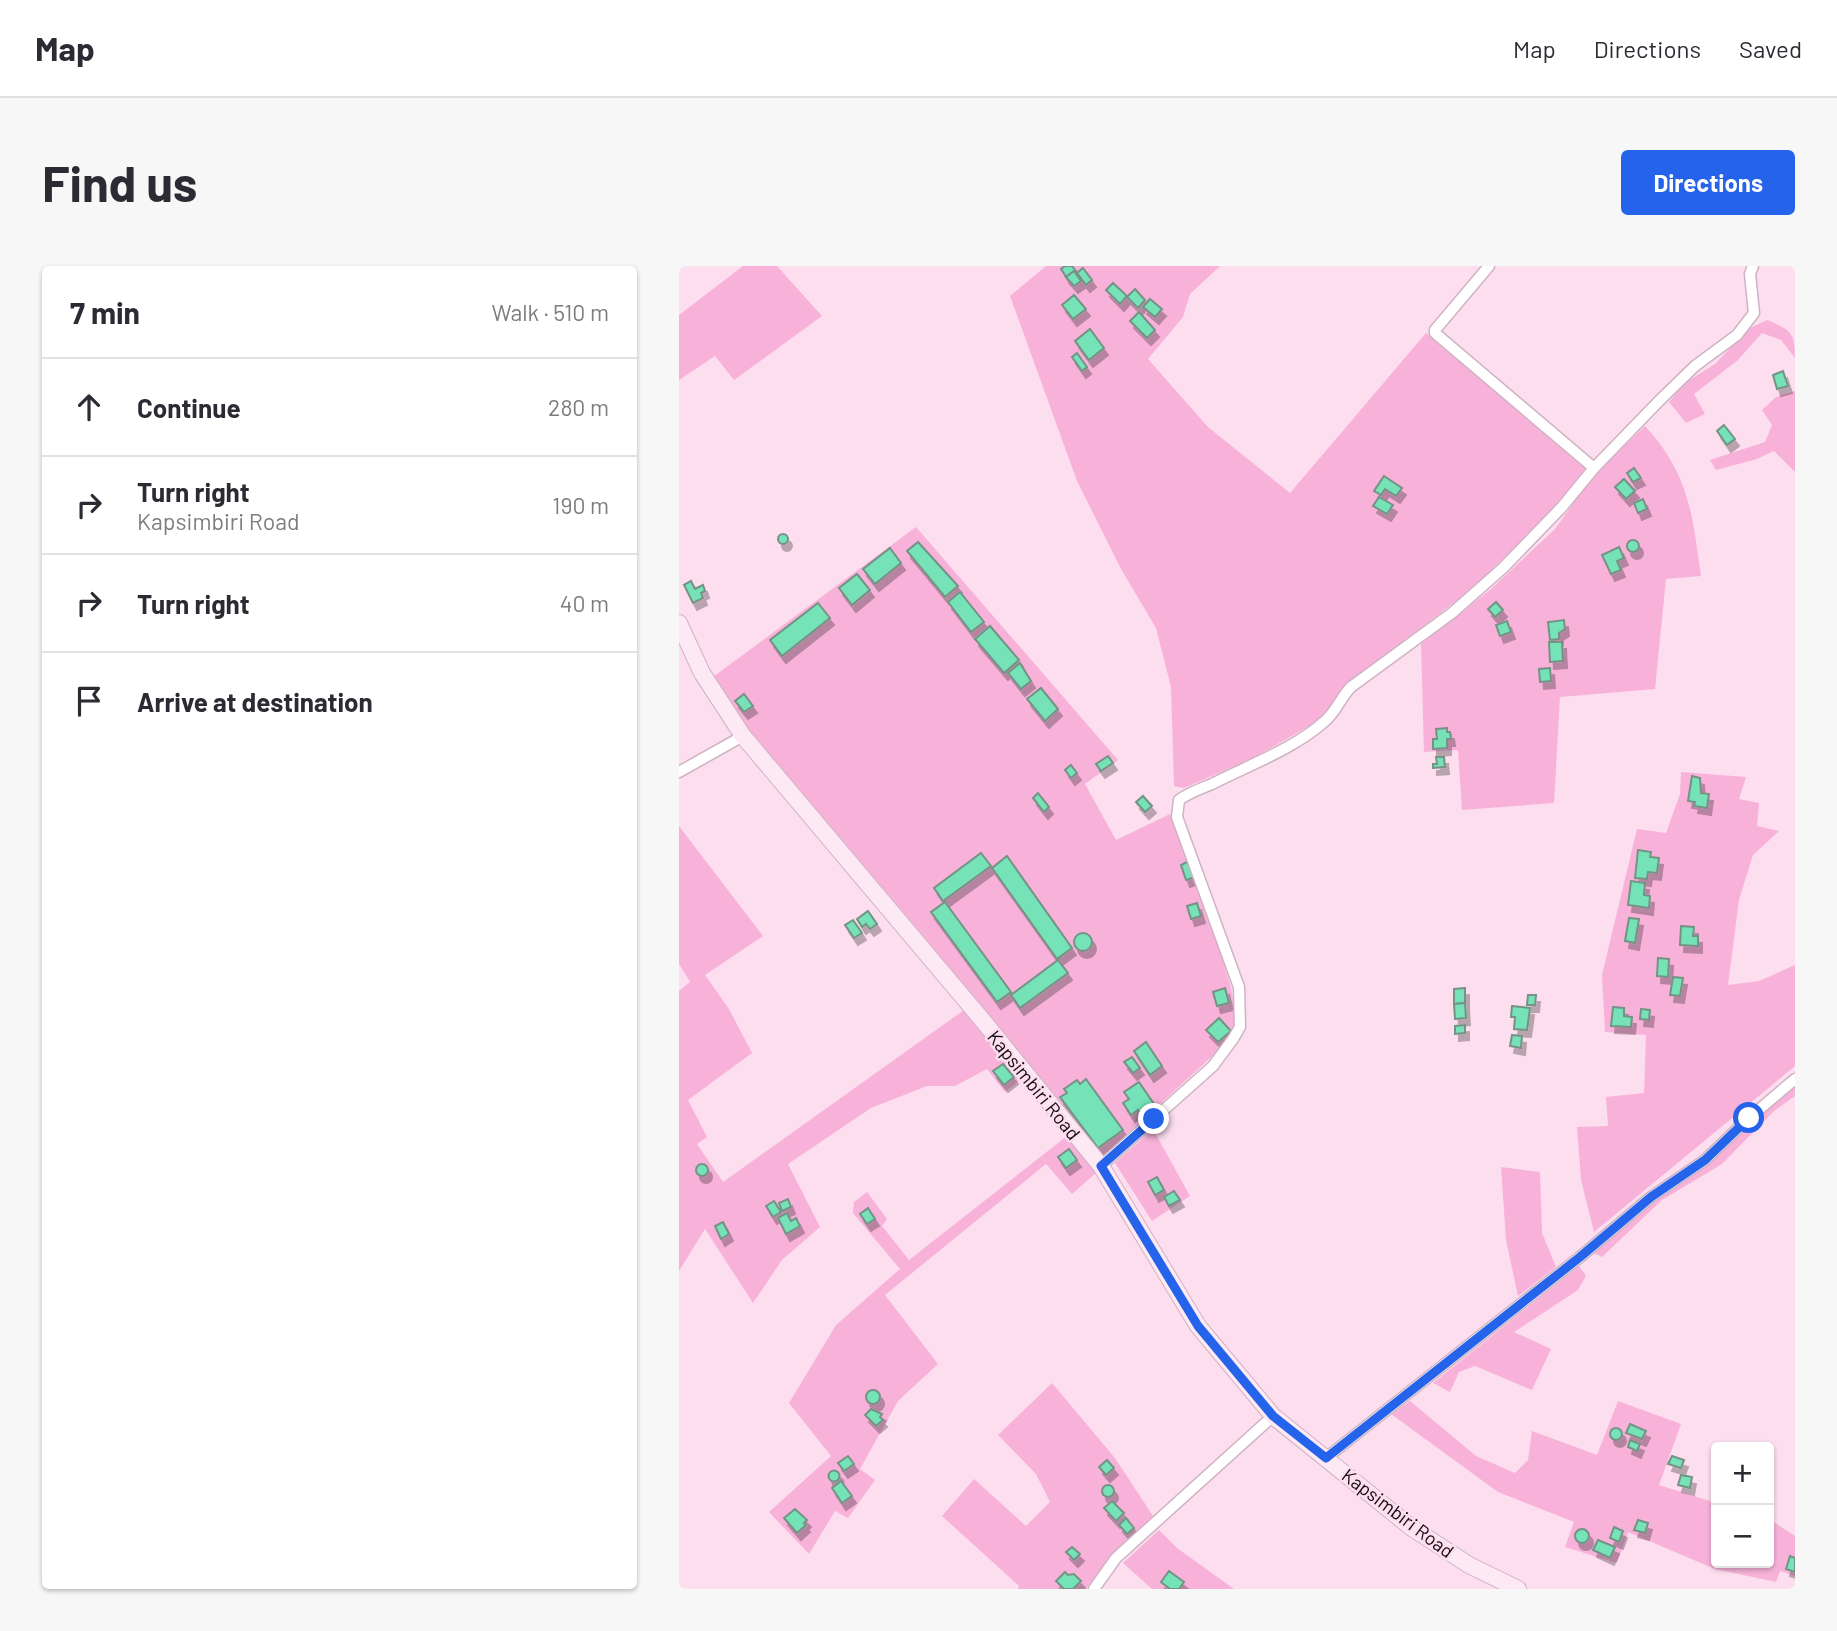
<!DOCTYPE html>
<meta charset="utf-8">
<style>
:root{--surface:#fff;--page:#f7f7f7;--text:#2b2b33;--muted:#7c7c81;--line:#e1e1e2;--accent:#2563eb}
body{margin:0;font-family:Barlow,sans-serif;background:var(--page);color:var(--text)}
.controls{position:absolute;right:21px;bottom:21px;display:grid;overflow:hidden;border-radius:7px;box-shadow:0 2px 5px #0004}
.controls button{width:63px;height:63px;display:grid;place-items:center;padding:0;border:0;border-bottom:2px solid var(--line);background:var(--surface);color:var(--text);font:35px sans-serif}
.stop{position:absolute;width:21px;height:21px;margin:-16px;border:5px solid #2563eb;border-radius:50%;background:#fff}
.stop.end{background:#2563eb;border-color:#fff;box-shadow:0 2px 7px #0008}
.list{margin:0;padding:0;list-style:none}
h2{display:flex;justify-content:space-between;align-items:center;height:91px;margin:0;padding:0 28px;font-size:30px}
h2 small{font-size:23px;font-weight:400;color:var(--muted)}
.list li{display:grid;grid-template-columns:46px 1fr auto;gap:21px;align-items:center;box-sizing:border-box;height:98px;padding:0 28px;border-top:2px solid var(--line)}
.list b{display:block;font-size:26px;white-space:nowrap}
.list p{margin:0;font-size:23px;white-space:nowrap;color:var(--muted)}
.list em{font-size:23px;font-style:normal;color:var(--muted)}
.icon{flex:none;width:38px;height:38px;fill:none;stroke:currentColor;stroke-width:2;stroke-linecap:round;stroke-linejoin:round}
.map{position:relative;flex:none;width:1116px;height:1323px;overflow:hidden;border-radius:7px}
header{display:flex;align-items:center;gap:42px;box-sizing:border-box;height:98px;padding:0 35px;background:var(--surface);border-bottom:2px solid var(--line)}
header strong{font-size:33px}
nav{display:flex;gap:38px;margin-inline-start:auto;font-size:24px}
.intro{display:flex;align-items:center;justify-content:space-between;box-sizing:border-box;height:168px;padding:0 42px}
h1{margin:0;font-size:49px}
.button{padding:18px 32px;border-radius:7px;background:var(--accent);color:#fff;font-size:24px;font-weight:700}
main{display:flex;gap:42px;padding:0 42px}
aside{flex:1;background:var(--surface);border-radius:7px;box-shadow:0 2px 5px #0004}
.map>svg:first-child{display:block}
.green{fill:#f8b2da}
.building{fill:#74e2b8;stroke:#749285;stroke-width:2;filter:url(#shadow)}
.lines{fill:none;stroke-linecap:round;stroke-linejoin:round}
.street-casing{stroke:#cfb3c3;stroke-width:13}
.secondary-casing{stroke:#cfb3c3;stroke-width:18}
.street{stroke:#fff;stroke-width:10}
.secondary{stroke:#fde9f4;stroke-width:16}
.route{stroke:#2563eb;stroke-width:9}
.labels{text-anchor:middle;stroke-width:5;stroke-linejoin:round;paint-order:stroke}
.street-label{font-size:19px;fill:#130a0f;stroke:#fcdeee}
</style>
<header>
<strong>Map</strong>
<nav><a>Map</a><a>Directions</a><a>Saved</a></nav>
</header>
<div class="intro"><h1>Find us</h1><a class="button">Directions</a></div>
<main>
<aside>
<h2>7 min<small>Walk · 510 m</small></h2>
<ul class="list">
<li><svg class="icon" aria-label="ahead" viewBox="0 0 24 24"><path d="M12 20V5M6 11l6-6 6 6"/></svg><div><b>Continue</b></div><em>280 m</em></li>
<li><svg class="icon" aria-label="right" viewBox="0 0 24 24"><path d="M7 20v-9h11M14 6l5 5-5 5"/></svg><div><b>Turn right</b><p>Kapsimbiri Road</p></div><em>190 m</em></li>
<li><svg class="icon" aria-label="right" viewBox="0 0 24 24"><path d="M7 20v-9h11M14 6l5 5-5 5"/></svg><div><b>Turn right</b></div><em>40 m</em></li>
<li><svg class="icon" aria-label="arrive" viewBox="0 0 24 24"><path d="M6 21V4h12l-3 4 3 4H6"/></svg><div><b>Arrive at destination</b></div></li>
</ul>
</aside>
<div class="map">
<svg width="1116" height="1323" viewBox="0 0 1116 1323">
<defs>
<filter id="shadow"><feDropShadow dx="4" dy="7" stdDeviation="0" flood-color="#0004"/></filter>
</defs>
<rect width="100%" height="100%" fill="#fcdeee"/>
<g class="green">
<path d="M64 0H98L143 50 55 114 36 90 0 114V49Z"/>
<path d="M367 0H541L511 28 504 51 469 93 529 161 611 227 747 67 907 203 877 241 794 322 662 423 644 452 576 491 505 522 495 520 492 421 477 362 442 303 398 215 331 30Z"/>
<path d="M1088 54C1112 64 1116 66 1116 92L1102 74 1083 67 1059 94 1015 128 1026 148 1007 157 990 136 1006 117 1036 98 1069 63Z"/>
<path d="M1116 125V206L1095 185 1078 193 1037 204 1031 194 1086 176 1093 159 1083 144 1097 131Z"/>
<path d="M966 160C1011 209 1013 248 1022 310L987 313 976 423 881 431 875 537 783 544 779 484 745 486 742 378 812 323 876 263 914 210Z"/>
<path d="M237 261 439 494 406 518 437 574 491 548 519 615 551 718 557 749 553 767 540 784 422 892 245 671 70 465 34 411Z"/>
<path d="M1002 506 1067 511 1060 533 1080 537 1078 560 1100 565 1074 589 1060 634 1049 719 1080 715 1116 699V800L915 966 902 914 898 861 929 860 927 831 965 827 967 769 926 766 923 709 958 563 987 567 1001 528Z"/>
<path d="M0 560 84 670 26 709 50 743 73 787 9 834 28 871 18 878 44 916 285 744 341 814 326 826 308 803 276 820H248L192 842 109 898 141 961 103 994 74 1037 26 963 0 1005V725L11 716 0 698Z"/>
<path d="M1116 820V830L1095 845 1043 898 983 934 923 991 915 987 974 934 1034 894 1069 857Z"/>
<path d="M474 863 511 930 473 955 436 897Z"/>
<path d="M388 870 418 906 393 928 367 898 206 1029 259 1098 219 1135 181 1203 196 1214 169 1252 156 1245 130 1288 90 1246 152 1190 110 1137 157 1059 221 1003 174 947 175 936 188 926 208 953 203 960 230 994Z"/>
<path d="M822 901 861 906 863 967 877 1001 839 1030 827 974Z"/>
<path d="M900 1000 907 1010 899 1024 835 1066 872 1083 853 1124 796 1100 780 1106 771 1126 754 1117Z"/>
<path d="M373 1117 436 1192 474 1250 429 1294 407 1323H339L340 1320 263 1250 295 1213 347 1260 371 1236 357 1208 319 1169Z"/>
<path d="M731 1135 797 1190 836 1207 849 1194 853 1165 918 1189 939 1135 1002 1158 980 1219 1037 1237V1297H1090V1253L1116 1270V1310L1101 1305 1097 1316 1036 1303 949 1266 938 1297 886 1281 895 1256 819 1226 712 1148Z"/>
<path d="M480 1264 498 1282 555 1323H473L444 1297Z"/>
</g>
<g class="building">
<path d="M386 0H393L397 5 388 12 382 3Z"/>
<path d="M404 2 413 14 407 19 398 7Z"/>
<path d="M395 5 402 15 395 20 387 11Z"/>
<path d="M434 17 448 30 441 38 427 24Z"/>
<path d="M456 23 466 34 459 42 448 31Z"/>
<path d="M395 29 407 43 394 53 383 39Z"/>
<path d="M471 33 483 43 476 51 464 41Z"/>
<path d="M460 46 476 64 468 72 451 55Z"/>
<path d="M411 63 425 82 410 94 396 75Z"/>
<path d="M398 87 408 101 403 105 393 91Z"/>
<path d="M1104 105 1109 120 1098 123 1094 109Z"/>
<path d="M1045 159 1056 173 1048 179 1038 165Z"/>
<path d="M955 202 962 212 954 216 948 207Z"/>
<path d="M705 210 723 222 717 230 706 223 702 229 695 225Z"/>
<path d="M945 213 956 225 947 233 936 221Z"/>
<path d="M700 231 714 239 708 248 694 240Z"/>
<path d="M964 233 968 243 959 247 955 237Z"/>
<circle cx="104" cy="273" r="5"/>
<circle cx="954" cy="280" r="6"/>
<path d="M239 276 279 320 266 331 228 285Z"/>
<path d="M940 281 945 292 938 295 942 304 932 308 923 289Z"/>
<path d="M211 282 222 297 196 318 184 303Z"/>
<path d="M178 308 191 324 173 339 160 322Z"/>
<path d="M12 315 16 323 24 319 26 325 22 327 24 332 14 337 5 319Z"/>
<path d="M281 326 305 356 292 366 269 336Z"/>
<path d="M817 336 824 344 816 351 809 343Z"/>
<path d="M139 337 151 352 103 390 91 374Z"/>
<path d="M885 354 886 363 880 367V373L871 374 869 356Z"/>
<path d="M828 355 832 366 821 370 817 359Z"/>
<path d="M311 360 340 394 325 407 296 373Z"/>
<path d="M870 376H883L884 395 871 396Z"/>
<path d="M341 397 352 415 342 423 329 407Z"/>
<path d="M871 402 872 415 861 416 860 403Z"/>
<path d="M362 422 379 443 366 455 348 433Z"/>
<path d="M65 428 74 440 65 446 56 435Z"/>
<path d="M768 462V466H771L772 473H768V482L754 483V473H758L757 463Z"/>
<path d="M429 490 434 497 422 505 417 498Z"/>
<path d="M757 491H765L766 501 754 502V498H758Z"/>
<path d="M392 499 398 507 392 512 386 504Z"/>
<path d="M1013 510 1021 512 1022 527 1030 528 1028 542 1015 540 1016 536 1009 535Z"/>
<path d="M359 527 370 541 365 546 354 532Z"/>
<path d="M464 530 473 540 466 546 457 536Z"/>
<path d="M959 584 972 586 971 591 980 592 978 607 969 606 968 613 956 612Z"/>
<path d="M302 587 312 600 264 635 255 622Z"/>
<path d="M328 590 393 682 378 693 313 602Z"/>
<path d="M510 595 516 611 507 614 502 599Z"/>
<path d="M952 615 966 617 965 629 971 630 970 642 949 639Z"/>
<path d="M266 636 332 726 318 736 252 646Z"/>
<path d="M518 637 522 650 512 653 508 640Z"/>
<path d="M189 645 198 658 191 663 187 658 183 661 178 653Z"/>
<path d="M950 652 960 653 956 677 946 675Z"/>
<path d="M174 654 183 667 175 672 166 659Z"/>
<path d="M1002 660 1015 661 1014 670H1019V680L1001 679Z"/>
<circle cx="404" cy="676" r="9"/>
<path d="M979 692 990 693 989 711 978 710Z"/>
<path d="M379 694 389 707 341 742 332 729Z"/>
<path d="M994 711 1004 712 1001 730 991 729Z"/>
<path d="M546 722 550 737 538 740 534 726Z"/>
<path d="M786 722V737L775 738V723Z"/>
<path d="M849 729H857L856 739H848Z"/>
<path d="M786 737 787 752 776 753 775 738Z"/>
<path d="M833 740 851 742 848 764 835 763 836 751H832Z"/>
<path d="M934 741 945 742V750L953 751 952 761 932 760Z"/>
<path d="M962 743 971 744 970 754 961 753Z"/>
<path d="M540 752 552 765 539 776 527 764Z"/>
<path d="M786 759V767L776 768V760Z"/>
<path d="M833 769 843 770 842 782 831 780Z"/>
<path d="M467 776 483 800 471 809 455 785Z"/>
<path d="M453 791 461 802 454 807 445 796Z"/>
<path d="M324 798 335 811 325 819 314 805Z"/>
<path d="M407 813 444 864 419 882 381 831 388 827 385 823 398 814 401 818Z"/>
<path d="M460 816 475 838 461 848 459 844 452 849 444 837 450 833 445 826Z"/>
<path d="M390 883 398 894 387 902 379 891Z"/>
<circle cx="23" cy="904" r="6"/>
<path d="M478 911 485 924 476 929 469 916Z"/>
<path d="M495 925 501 934 490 940 485 931Z"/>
<path d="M109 933 112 941 103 945 100 937Z"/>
<path d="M95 935 102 946 94 951 87 940Z"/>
<path d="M189 942 196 953 188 958 181 948Z"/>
<path d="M108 947 112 955 117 952 121 960 107 968 99 952Z"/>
<path d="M44 956 50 968 42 973 36 960Z"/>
<circle cx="194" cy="1131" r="7"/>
<path d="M192 1143 203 1148 201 1151 204 1154 197 1160 186 1149Z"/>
<path d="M951 1158 967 1165 963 1173 947 1167Z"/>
<circle cx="937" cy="1168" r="6"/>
<path d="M951 1174 961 1178 958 1185 949 1181Z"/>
<path d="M169 1190 175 1198 165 1205 159 1197Z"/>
<path d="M993 1190 1005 1194 1002 1202 989 1198Z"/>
<path d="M428 1194 435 1202 427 1209 420 1201Z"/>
<circle cx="155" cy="1210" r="5.5"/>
<path d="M1002 1209 1013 1211 1011 1222 999 1219Z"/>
<path d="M162 1215 173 1230 163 1237 153 1222Z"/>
<circle cx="429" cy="1225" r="6"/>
<path d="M433 1235 445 1247 437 1255 425 1242Z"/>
<path d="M116 1243 128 1254 125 1257 127 1259 118 1267 105 1252Z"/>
<path d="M447 1252 455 1262 448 1268 440 1259Z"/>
<path d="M959 1254 969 1257 966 1267 955 1264Z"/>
<path d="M935 1261 944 1265 940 1276 931 1272Z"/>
<circle cx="903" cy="1270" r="7"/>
<path d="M919 1274 936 1281 931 1292 914 1284Z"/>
<path d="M393 1281 401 1288 395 1294 387 1286Z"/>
<path d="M1111 1290 1116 1292V1306L1107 1303Z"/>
<path d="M490 1305 505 1316 500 1323H491L482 1316Z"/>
<path d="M386 1306 389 1309 395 1308 402 1315 394 1323H385L377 1315Z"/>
</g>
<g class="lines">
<defs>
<g id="street">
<path d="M810 0 756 64V67L915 202"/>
<path d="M0 506 64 470"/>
<path d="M422 900 534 800 554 773 561 761 560 721 498 551 500 534C511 526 521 523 533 518 570 499 615 483 646 455 657 446 662 431 672 421L773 347 824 302 883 241 915 202 981 134 1016 100 1058 69 1075 47 1071 8 1074 0"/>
<path d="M647 1192 901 991 972 931 1026 894 1070 852 1116 813"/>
<path d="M415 1323 437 1292 594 1150"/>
</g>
<path id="secondary" d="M0 357 23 407 64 470 305 756 422 900 519 1060 594 1150 733 1262 790 1299 839 1323"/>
</defs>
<use href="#street" class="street-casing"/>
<use href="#secondary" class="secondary-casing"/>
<use href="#street" class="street"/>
<use href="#secondary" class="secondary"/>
</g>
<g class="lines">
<path class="route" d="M475 853 422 900 519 1060 594 1150 647 1192 901 991 972 931 1026 894 1070 852"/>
</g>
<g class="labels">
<g class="street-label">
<text transform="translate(355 819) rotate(51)" y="7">Kapsimbiri Road</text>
<text transform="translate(719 1247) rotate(37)" y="7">Kapsimbiri Road</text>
</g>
</g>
</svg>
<div class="controls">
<button>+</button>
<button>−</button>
</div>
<div class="stop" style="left:1070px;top:852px"></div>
<div class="stop end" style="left:475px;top:853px"></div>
</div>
</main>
